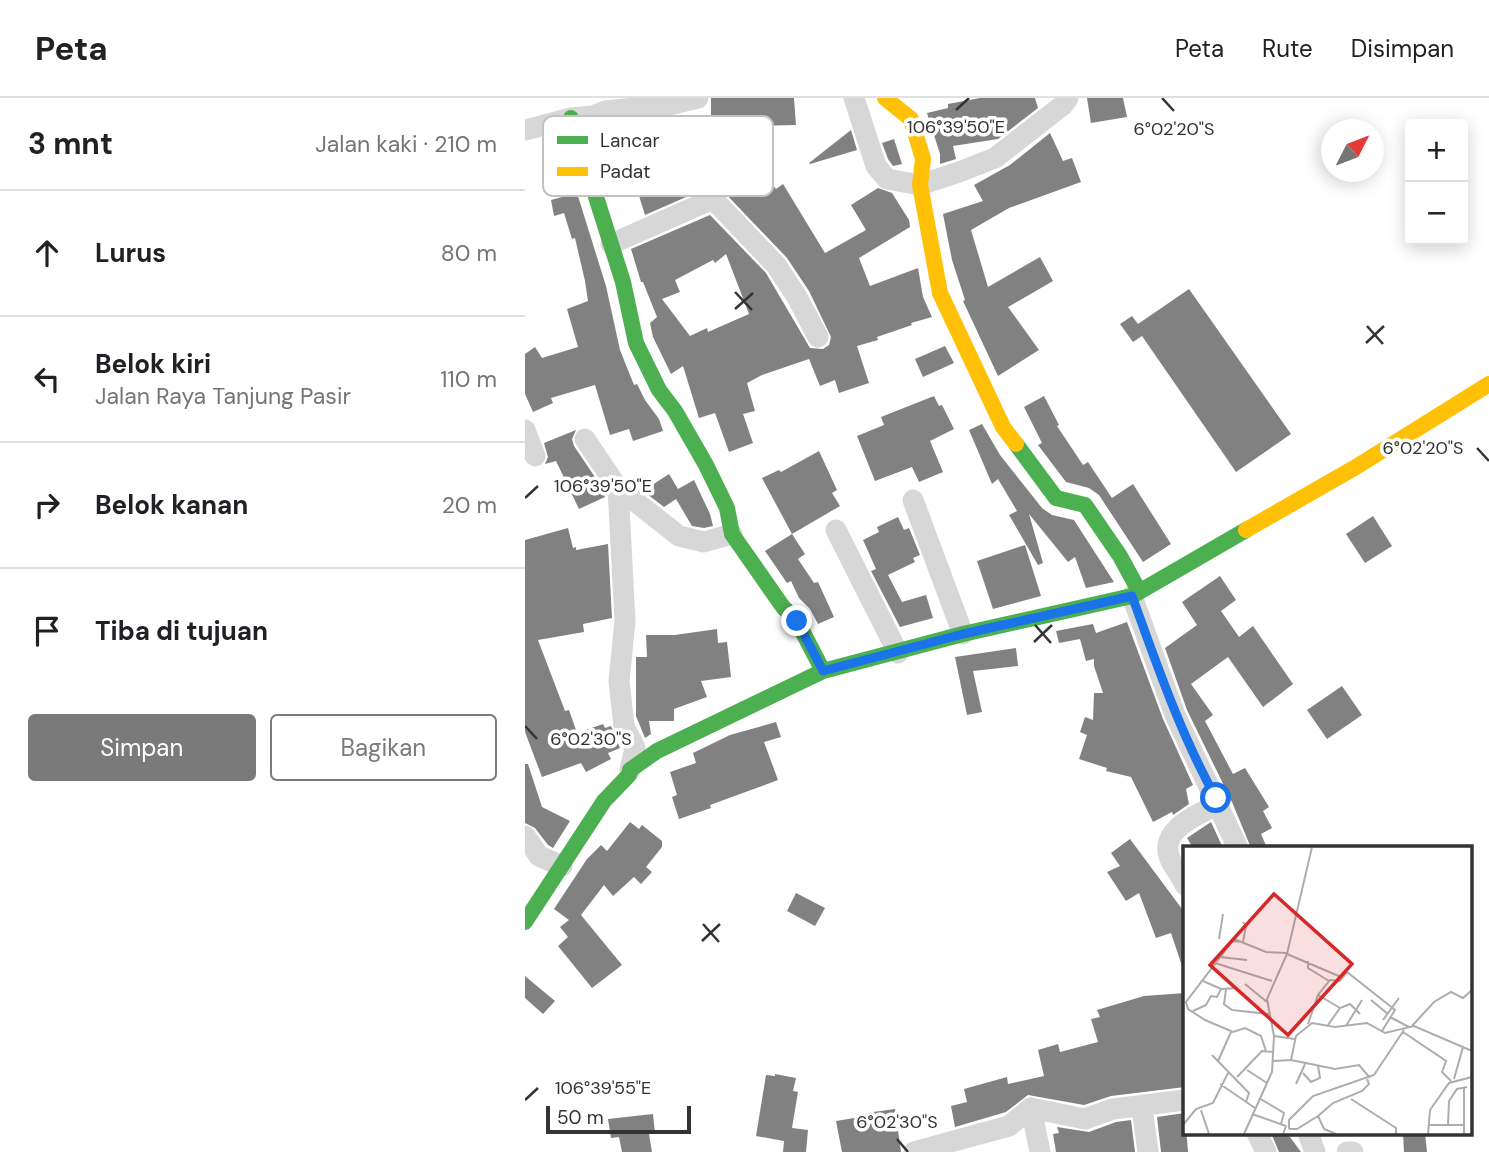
<!DOCTYPE html>
<html lang="id">
<meta charset="utf-8">
<style>
:root{--surface:#fff;--page:#f6f6f6;--text:#202124;--muted:#757577;--line:#e0e0e0;--accent:#7a7a7a}
body{margin:0;font-family:"DM Sans",sans-serif;background:var(--page);color:var(--text)}
.controls{position:absolute;right:21px;top:21px;display:grid;overflow:hidden;border-radius:7px;box-shadow:0 4px 18px #0003}
.controls button{width:63px;height:63px;display:grid;place-items:center;padding:0;border:0;border-bottom:2px solid var(--line);background:var(--surface);color:var(--text);font:35px sans-serif}
.compass{position:absolute;left:796px;top:21px;width:63px;height:63px;border-radius:50%;background:var(--surface);box-shadow:0 4px 18px #0003;rotate:48deg}
.scale{position:absolute;left:21px;bottom:18px;width:145px;box-sizing:border-box;padding-left:7px;border:4px solid #333;border-top:0;font-size:19px;line-height:24px;white-space:nowrap;color:#333;-webkit-text-stroke:5px #fff;paint-order:stroke}
.stop{position:absolute;width:21px;height:21px;margin:-16px;border:5px solid #1a73e8;border-radius:50%;background:#fff}
.stop.end{background:#1a73e8;border-color:#fff;box-shadow:0 2px 7px #0008}
.list{margin:0;padding:0;list-style:none}
h2{display:flex;justify-content:space-between;align-items:center;height:91px;margin:0;padding:0 28px;font-size:30px}
h2 small{font-size:23px;font-weight:400;color:var(--muted)}
.list li{display:grid;grid-template-columns:46px 1fr auto;gap:21px;align-items:center;box-sizing:border-box;height:126px;padding:0 28px;border-top:2px solid var(--line)}
.list b{display:block;font-size:26px;white-space:nowrap}
.list p{margin:0;font-size:23px;white-space:nowrap;color:var(--muted)}
.list em{font-size:23px;font-style:normal;color:var(--muted)}
.actions{display:flex;gap:14px;padding:21px 28px}
.actions a{flex:1;padding:16px 0;border:2px solid var(--accent);border-radius:7px;text-align:center;font-size:24px;color:var(--accent)}
.actions .main{background:var(--accent);color:#fff}
.icon{flex:none;width:38px;height:38px;fill:none;stroke:currentColor;stroke-width:2;stroke-linecap:round;stroke-linejoin:round}
.map{position:relative;flex:none;width:964px;height:1054px;overflow:hidden}
header{display:flex;align-items:center;gap:42px;box-sizing:border-box;height:98px;padding:0 35px;background:var(--surface);border-bottom:2px solid var(--line)}
header strong{font-size:33px}
nav{display:flex;gap:38px;margin-inline-start:auto;font-size:24px}
main{display:flex}
aside{flex:1;background:var(--surface)}
.map>svg:first-child{display:block}
.building{fill:#818181;fill-rule:evenodd}
.lines{fill:none;stroke-linecap:round;stroke-linejoin:round}
.street{stroke:#d7d7d7;stroke-width:21}
.fast{stroke:#4caf50;stroke-width:16}
.slow{stroke:#ffc107;stroke-width:16}
.route{stroke:#1a73e8;stroke-width:9}
.ticks{fill:none;stroke:#333;stroke-width:2.5}
.inset-road{fill:none;stroke:#adadad;stroke-width:2}
.view{fill:#d62828;fill-opacity:0.15;stroke:#d62828;stroke-width:3.5}
.inset-edge{fill:none;stroke:#333;stroke-width:3.5}
.key{fill:#fff;stroke:#c2c2c2;stroke-width:2}
.key-label{font-size:19px;fill:#333}
.ticks-label{font-size:18px;text-anchor:middle;fill:#333;stroke:#fff;stroke-width:7;stroke-linejoin:round;paint-order:stroke}
</style>
<header>
<strong>Peta</strong>
<nav><a>Peta</a><a>Rute</a><a>Disimpan</a></nav>
</header>
<main>
<aside>
<h2>3 mnt<small>Jalan kaki · 210 m</small></h2>
<ul class="list">
<li><svg class="icon" aria-label="ahead" viewBox="0 0 24 24"><path d="M12 20V5M6 11l6-6 6 6"/></svg><div><b>Lurus</b></div><em>80 m</em></li>
<li><svg class="icon" aria-label="left" viewBox="0 0 24 24"><path d="M17 20v-9H6M10 6l-5 5 5 5"/></svg><div><b>Belok kiri</b><p>Jalan Raya Tanjung Pasir</p></div><em>110 m</em></li>
<li><svg class="icon" aria-label="right" viewBox="0 0 24 24"><path d="M7 20v-9h11M14 6l5 5-5 5"/></svg><div><b>Belok kanan</b></div><em>20 m</em></li>
<li><svg class="icon" aria-label="arrive" viewBox="0 0 24 24"><path d="M6 21V4h12l-3 4 3 4H6"/></svg><div><b>Tiba di tujuan</b></div></li>
</ul>
<div class="actions"><a class="main">Simpan</a><a>Bagikan</a></div>
</aside>
<div class="map">
<svg width="964" height="1054" viewBox="0 0 964 1054">
<rect width="100%" height="100%" fill="#fff"/>
<g class="building">
<path d="M186 0H269L271 27 230 28 249 56 231 68 251 91 258 86 300 155 341 132 326 107 353 90 367 95 384 122 385 129 334 160 345 188 393 170 398 199 407 219 386 225 387 227 352 239 353 242 332 248 344 285 314 295 310 282 295 288 284 261 237 277 222 285 230 313 218 316 228 345 204 354 190 315 174 320 158 268 146 276 128 239 125 225 132 219 118 184H116L106 151 185 117 241 175 285 250 298 251 304 247 306 239 284 193 262 160 198 93 157 42 186 19ZM201 156 224 216 183 234 182 230 165 238 137 201 155 194 150 182 188 162 190 165Z"/>
<path d="M455 0H510L513 10 473 41 428 48 431 61 415 66V56L402 15 423 10V6Z"/>
<path d="M562 0H598L602 19 566 25Z"/>
<path d="M111 23 131 62 137 58 168 96 120 117 111 88 89 98 74 49 77 47 70 31 83 26Z"/>
<path d="M326 32 332 52 285 66 284 65Z"/>
<path d="M525 35 538 63 547 60 556 84 484 110 446 132 463 189 515 159 528 183 483 209 514 252 473 278 438 203 440 202 427 162 418 116 458 103 449 87 485 67Z"/>
<path d="M369 41 377 66 368 68 363 61 357 45Z"/>
<path d="M52 95 81 188 95 252 109 287 112 286 120 302 134 321 138 333 108 343 104 331 85 337 70 287 26 300 28 305 8 314 0 296V256L10 249 17 260 53 249 42 211 63 203 60 183 50 140 47 141 39 115 29 118 26 102Z"/>
<path d="M664 191 766 336 711 374 617 238 608 244 595 226 607 218 613 226Z"/>
<path d="M420 248 429 265 398 279 390 261Z"/>
<path d="M409 298 414 308 417 307 429 331 405 343 418 374 394 384 387 369 350 383 332 338 359 327 356 319Z"/>
<path d="M519 298 534 327 532 328 558 367 563 364 587 400 608 386 646 446 618 464 574 397 564 390 541 384 513 347 517 345 499 309Z"/>
<path d="M457 326 475 357 517 410 527 417 549 422 589 484 561 490 550 459 543 464 504 416 518 465 513 467 484 417 492 413 473 381 467 386 444 332Z"/>
<path d="M51 332 47 341 49 348 76 388 80 399 54 411 31 363 20 366 23 359 19 345Z"/>
<path d="M294 353 312 392 307 395 315 408 267 436 237 380 254 372 256 374Z"/>
<path d="M144 376 153 391 169 382 185 416 188 428 179 430 167 428 151 401 139 409 118 393Z"/>
<path d="M848 418 867 448 840 465 821 436Z"/>
<path d="M373 419 379 432 384 430 395 457 388 460 390 464 363 477 377 504 401 497 408 520 375 529 346 473 351 471 338 442 354 434 352 429Z"/>
<path d="M43 430 48 450 51 449V452L83 446 87 520 58 526 59 534 13 542 40 613 44 612 52 635 78 626 80 630 86 628 95 650 83 655 86 661 61 674 56 665 17 679 0 634V442Z"/>
<path d="M267 436 280 456 273 461 289 485 293 484 309 519 293 526 285 511 274 500 266 483 262 485 240 453Z"/>
<path d="M500 447 516 498 468 511 452 463Z"/>
<path d="M695 478 711 502 696 513 714 539 728 528 768 586 738 609 703 559 666 586 688 617 680 623 708 676 720 670 744 709 738 713 747 730 736 736 742 750H726L707 704 662 612 640 550 672 527 657 504Z"/>
<path d="M602 524 638 621 668 687 661 691 664 706 648 717 647 714 628 724 606 679 581 673 582 670 554 661 562 637 555 634 560 619 568 622 569 595H578L569 568V561L561 563 555 541 534 545 531 533 568 526 571 535Z"/>
<path d="M192 531 193 545 202 544 206 579 176 583 182 599 149 611V623H124L126 636 120 640 111 618V559H122L121 537H150Z"/>
<path d="M491 550 493 568 448 573 457 614 442 617 430 559Z"/>
<path d="M817 588 837 617 802 641 782 612Z"/>
<path d="M251 624 256 639 239 644 253 682 185 707 186 710 154 721 147 699 152 697 145 674 171 665 168 655 205 637Z"/>
<path d="M0 666H3L17 709 45 723 28 750 23 747 10 730 0 725Z"/>
<path d="M105 724 114 731 117 727 137 743V749L121 769 127 774 116 786 109 779 88 798 79 787 56 817 97 867 67 890 33 848 43 839 35 829 44 822 29 811 62 761 76 747 82 753Z"/>
<path d="M686 724 698 750H668L662 740Z"/>
<path d="M605 741 660 815V867L657 868 646 835 631 840 614 795 601 803 582 774 595 768 586 755Z"/>
<path d="M271 795 300 810 290 828 262 813Z"/>
<path d="M0 878 30 903 18 916 0 900Z"/>
<path d="M660 895V989L586 998 559 1007 503 997 481 1014 430 1029 426 1008 442 1004 439 991 482 979 483 986 519 978 513 952 533 946 535 954 573 944 566 921 575 919 572 912 619 898Z"/>
<path d="M250 976 271 980 268 993 273 994 267 1030 283 1032 281 1054H258L259 1043 231 1038 241 977 250 978Z"/>
<path d="M370 1011 376 1054H317L311 1023 341 1018V1015Z"/>
<path d="M660 1015 663 1054H636L632 1019Z"/>
<path d="M128 1016 130 1035 124 1036 127 1054H97L94 1039 86 1040 83 1021Z"/>
<path d="M606 1022 610 1054H531L528 1036 534 1035 532 1029 564 1034 591 1024Z"/>
<path d="M746 1035H762L776 1054H754Z"/>
<path d="M878 1035H900L902 1054H879Z"/>
</g>
<g class="lines">
<g class="street">
<path d="M329 0 351 68 362 81 395 87 434 74 470 60 538 7 543 0"/>
<path d="M119 9 127 27 164 69 188 101 251 167 272 199 293 239"/>
<path d="M0 32 46 20 68 18 80 13 119 9H136L173 0"/>
<path d="M86 146 188 101"/>
<path d="M0 332 10 358"/>
<path d="M60 341 93 390 154 438 179 444 207 436"/>
<path d="M93 390 100 523 94 583 99 628 110 650 105 672"/>
<path d="M388 402 438 536"/>
<path d="M311 432 373 555"/>
<path d="M607 498 650 617 713 750"/>
<path d="M0 738 14 758 37 768"/>
<path d="M660 787C656 778 650 771 646 763 631 732 673 717 693 706"/>
<path d="M617 1009 623 1054"/>
<path d="M506 1010 515 1054"/>
<path d="M732 1035 741 1054"/>
<path d="M783 1035 790 1054"/>
<path d="M389 1054 484 1028 506 1010 560 1021 588 1011 660 1002"/>
<path d="M822 1054H828"/>
</g>
<g class="fast">
<path d="M46 20 98 184 111 245 134 292 150 313 181 367 202 410 207 436 258 509 272 523 298 573"/>
<path d="M491 346 531 400 560 407 595 458 614 493"/>
<path d="M0 824 79 703 104 677 105 672 132 653 298 573 438 536 607 498 721 432"/>
</g>
<g class="slow">
<path d="M360 0 386 21 398 61 395 87 415 195 478 329 491 346"/>
<path d="M721 432 831 369 964 286"/>
</g>
</g>
<g class="lines">
<path class="route" d="M272 523 298 573 438 536 607 498C632 567 655 635 691 700"/>
</g>
<path class="ticks" d="M637 0 649 13M431 12 444 0M210 194 227 212M210 211 228 195M842 228 858 246M841 245 859 228M952 350 964 363M0 400 13 388M510 527 526 545M509 544 527 527M0 628 12 641M178 826 194 844M177 843 195 826M0 1002 13 990M372 1041 383 1054"/>
<g transform="translate(658 748)">
<rect width="289" height="289" fill="#fff"/>
<path class="inset-road" d="M36 93 40 68M48 95 60 96 63 80 60 76M104 108 158 131M37 111 64 114M125 115V122L146 135M32 117 89 135M20 135 38 143 54 142M62 138 84 156M43 143 41 158 49 164 86 168M135 149 157 162M188 154 205 168M10 165 23 159 28 150 34 151 38 143M207 171 226 181M200 174 216 152M125 178 135 149 147 134 157 135 164 126 212 164 199 185M145 179 157 162 167 158 177 168M163 180 179 154M229 180 251 156 268 146 280 152 289 144M220 186 263 215 259 226 268 235M91 190 112 193M83 205 78 190 62 182 50 186 22 174 5 163 3 156 51 93 83 106 104 107M29 209 66 247 63 256M108 214 152 223 176 219 187 232M35 215 48 186M90 215 108 214 113 190 129 177 152 181 184 177 202 187 231 180 289 205M64 224 84 237M120 227 128 236 137 232 135 220M54 231 79 205 91 206M271 233 280 201M37 238 72 262M113 238 122 218M281 242V288M76 252 101 267 98 278M168 253 213 282V288M18 264 26 288M69 268 103 280 100 288M0 279 13 263 30 257 45 227M245 279H281M265 279 266 255 274 243 284 241M106 283V274L130 250 191 229 221 184M106 283H114L135 270M61 288 89 226 91 190 84 153 104 108 129 1M153 288 141 283 135 270 150 257 179 245 186 238 184 233M245 288 247 264 266 237 289 231"/>
<path class="view" d="M91 48 169 118 105 189 27 119Z"/>
<rect width="289" height="289" class="inset-edge"/>
</g>
<rect x="18" y="18" width="230" height="80" rx="10" class="key"/>
<rect x="32" y="38" width="31" height="8" fill="#4caf50"/>
<rect x="32" y="69" width="31" height="9" fill="#ffc107"/>
<g class="key-label">
<text x="75" y="49">Lancar</text>
<text x="75" y="80">Padat</text>
</g>
<g class="ticks-label">
<text x="431" y="35">106°39'50"E</text>
<text x="649" y="37">6°02'20"S</text>
<text x="898" y="356">6°02'20"S</text>
<text x="78" y="394">106°39'50"E</text>
<text x="66" y="647">6°02'30"S</text>
<text x="78" y="996">106°39'55"E</text>
<text x="372" y="1030">6°02'30"S</text>
</g>
</svg>
<div class="controls">
<button>+</button>
<button>−</button>
</div>
<svg class="compass" viewBox="-18 -18 36 36"><path d="M0-13l5 13h-10z" fill="#e53935"/><path d="M0 13l5-13h-10z" fill="#757577"/></svg>
<div class="scale">50 m</div>
<div class="stop" style="left:691px;top:700px"></div>
<div class="stop end" style="left:272px;top:523px"></div>
</div>
</main>
